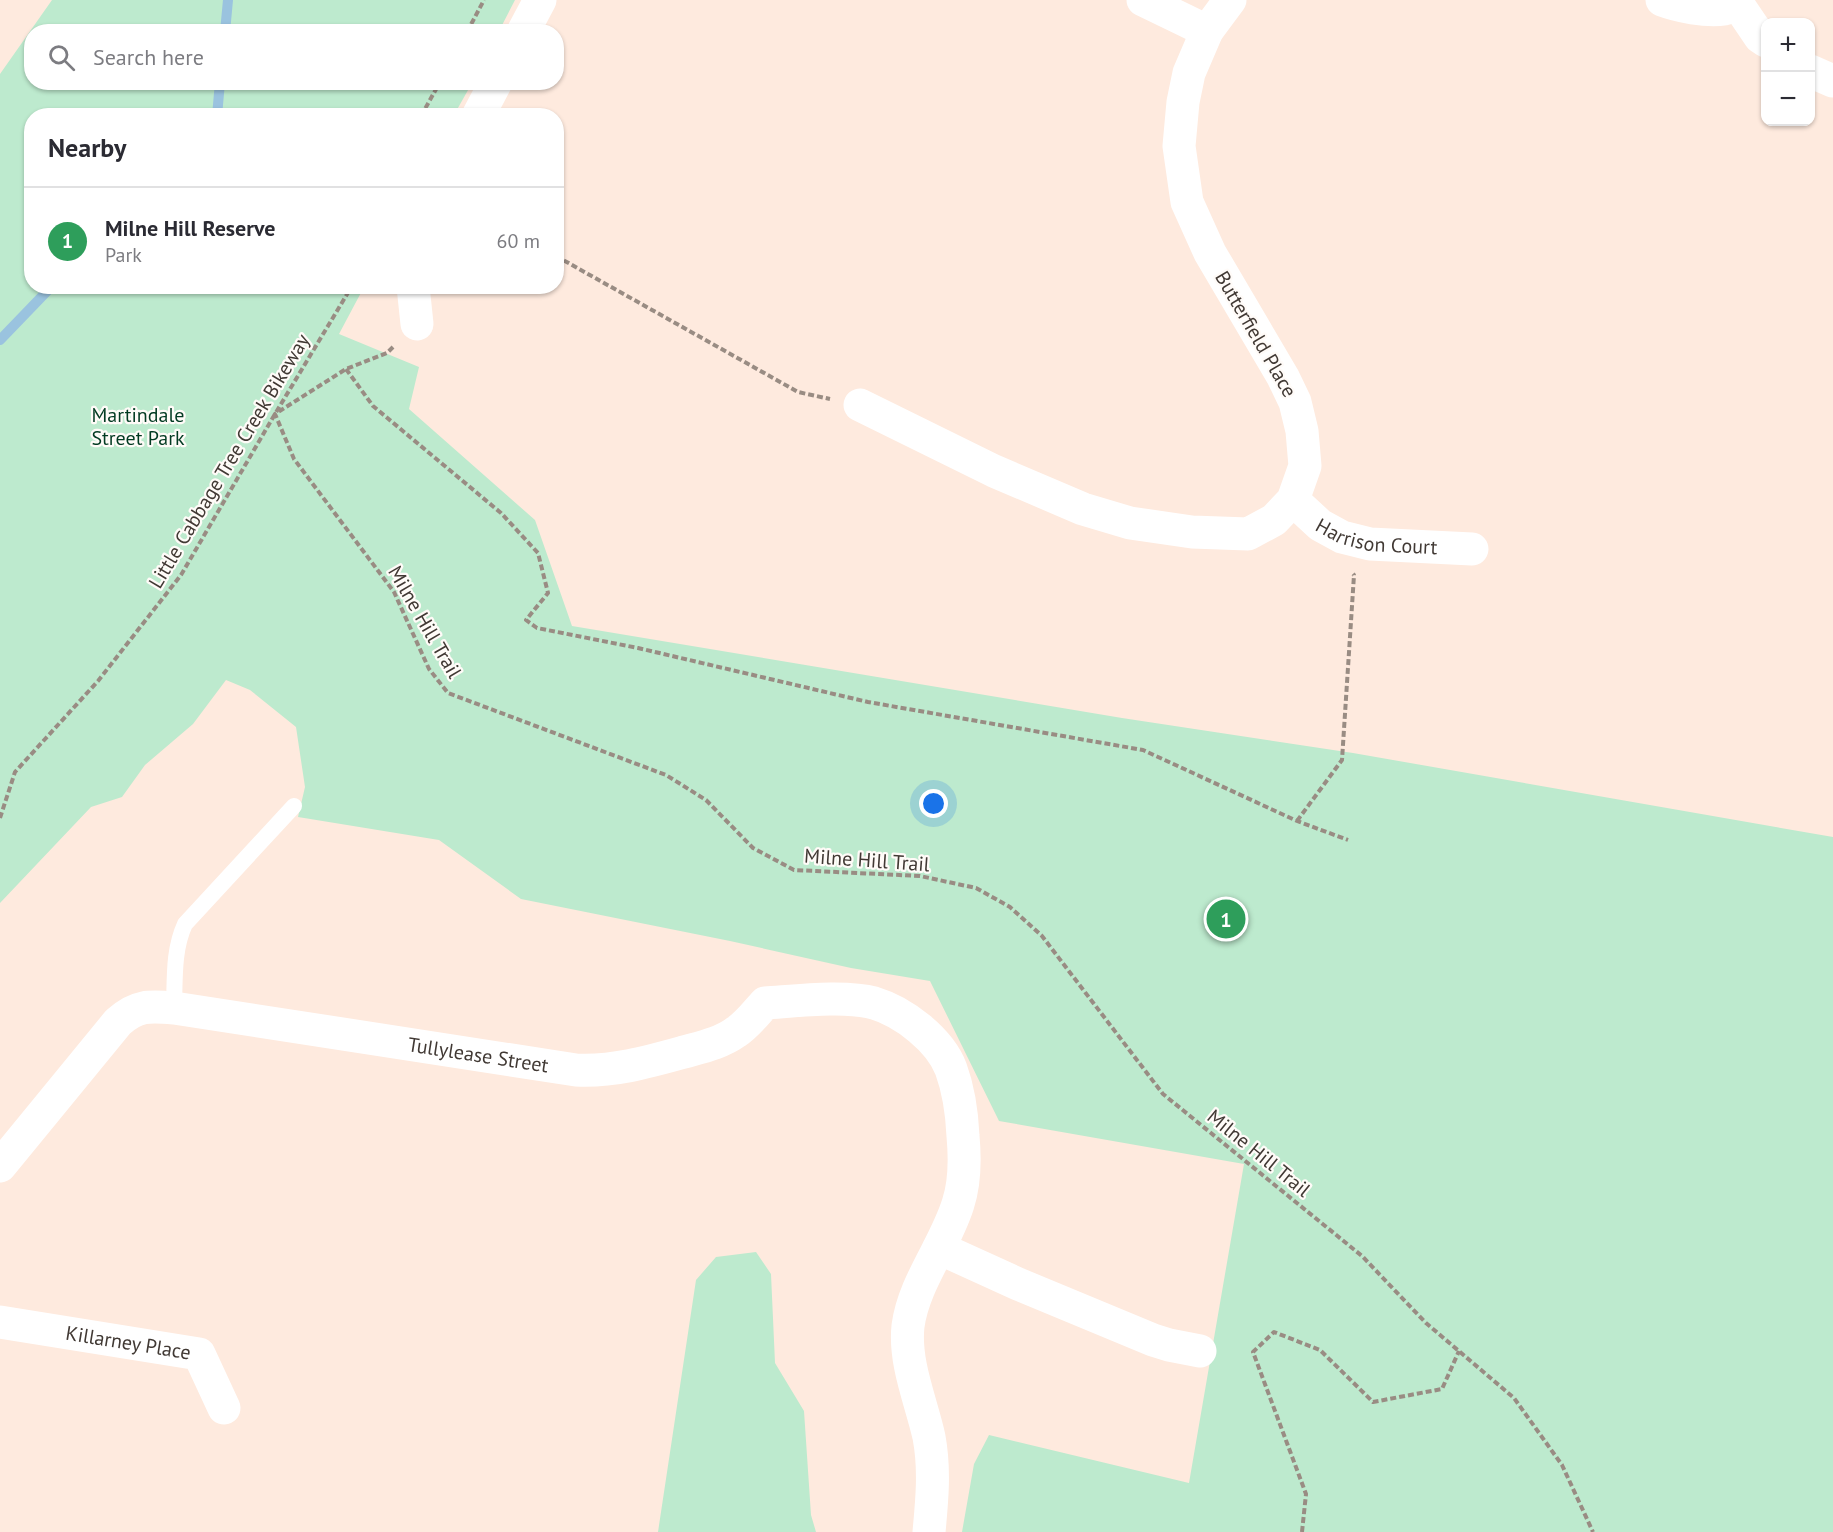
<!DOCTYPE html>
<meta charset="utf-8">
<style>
:root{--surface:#fff;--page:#f2f2f3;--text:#2b2b33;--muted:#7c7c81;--line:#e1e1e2;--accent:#3b8c5e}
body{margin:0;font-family:"PT Sans",sans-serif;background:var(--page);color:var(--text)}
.controls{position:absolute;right:18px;top:18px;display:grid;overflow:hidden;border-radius:12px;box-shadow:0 2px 4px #0004}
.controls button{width:54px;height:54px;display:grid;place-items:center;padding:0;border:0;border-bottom:2px solid var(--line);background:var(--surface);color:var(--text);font:30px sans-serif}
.you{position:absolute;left:934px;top:804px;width:21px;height:21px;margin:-15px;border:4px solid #fff;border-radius:50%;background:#1a73e8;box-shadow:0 0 0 9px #1a73e833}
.badge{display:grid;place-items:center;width:39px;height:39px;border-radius:50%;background:var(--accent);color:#fff;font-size:20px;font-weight:700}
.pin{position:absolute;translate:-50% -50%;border:3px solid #fff;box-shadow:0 2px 6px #0006}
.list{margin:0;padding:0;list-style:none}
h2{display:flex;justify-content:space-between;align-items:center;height:78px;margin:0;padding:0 24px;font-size:26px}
h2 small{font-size:20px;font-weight:400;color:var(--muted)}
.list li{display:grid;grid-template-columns:39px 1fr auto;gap:18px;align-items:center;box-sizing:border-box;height:108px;padding:0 24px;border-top:2px solid var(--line)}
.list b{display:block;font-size:22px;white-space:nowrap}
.list p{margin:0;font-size:20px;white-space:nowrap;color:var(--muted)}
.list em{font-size:20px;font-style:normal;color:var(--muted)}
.icon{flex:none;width:33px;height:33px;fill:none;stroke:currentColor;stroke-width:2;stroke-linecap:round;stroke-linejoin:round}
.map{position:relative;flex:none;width:1833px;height:1532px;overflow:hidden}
.search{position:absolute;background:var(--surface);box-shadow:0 2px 4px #0004;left:24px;top:24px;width:540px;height:66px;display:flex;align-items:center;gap:15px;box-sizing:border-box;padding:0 21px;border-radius:24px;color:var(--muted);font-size:22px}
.panel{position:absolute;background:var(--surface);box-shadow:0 2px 4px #0004;left:24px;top:108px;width:540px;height:186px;border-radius:24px}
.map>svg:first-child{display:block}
.green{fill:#bdeace}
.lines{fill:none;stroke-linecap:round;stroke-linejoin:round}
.stream{stroke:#9ac3df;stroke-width:10}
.path{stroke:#998c83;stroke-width:4;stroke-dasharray:6 3;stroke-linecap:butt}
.lane{stroke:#fff;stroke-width:16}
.street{stroke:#fff;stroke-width:33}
.labels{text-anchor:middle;stroke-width:4.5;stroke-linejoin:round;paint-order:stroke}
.street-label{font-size:20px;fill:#413934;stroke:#fffbf8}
.park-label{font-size:20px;fill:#023b22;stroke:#fffbf8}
</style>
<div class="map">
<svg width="1833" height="1532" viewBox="0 0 1833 1532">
<rect width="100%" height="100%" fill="#feeade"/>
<g class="green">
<path d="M52 0H515L499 31 32 32V82L472 83 454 115 32 116V286L364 287 339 334 419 367 409 409 535 520 572 626 1122 718 1353 753 1833 837V1532H962L974 1464 989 1435 1189 1483 1244 1164 999 1121 930 981 851 968 730 941 521 899 439 840 298 817 305 787 296 727 250 690 226 680 193 724 145 765 122 797 91 807 0 903V74Z"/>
<path d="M756 1252 771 1274 775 1363 804 1411 811 1515 816 1532H658L696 1280 716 1257Z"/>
</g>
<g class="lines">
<g class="stream">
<path d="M225 32 228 0"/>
<path d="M217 116 220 82"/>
<path d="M0 340 52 286"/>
</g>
<g class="path">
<path d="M467 32 484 0"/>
<path d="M421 116 440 82"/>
<path d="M556 256 798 392 830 399"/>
<path d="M393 347 387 353 346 369 275 414 294 459 394 592 429 669 448 693 666 775 706 800 753 848 794 870 920 876 976 888 1010 907 1042 936 1163 1094 1362 1256 1426 1323 1514 1398 1562 1465 1593 1532"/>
<path d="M346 369 373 406 501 513 538 553 548 593 526 620 537 628 638 648 868 702 1143 750 1297 821 1348 840"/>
<path d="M0 818 15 772 98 681 181 575 275 414 352 286"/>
<path d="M1297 821 1342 760 1354 575 1353 574"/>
<path d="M1302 1532 1306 1494 1253 1352 1274 1332 1320 1350 1373 1402 1442 1389 1459 1351"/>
</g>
<path class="lane" d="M174 1008C175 979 173 950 185 924L294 806"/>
<g class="street">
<path d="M1143 0 1207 31"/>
<path d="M1662 0C1678 6 1707 12 1724 9 1728 8 1733 5 1737 3"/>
<path d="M1737 3 1760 37 1766 41"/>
<path d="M523 32 540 0"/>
<path d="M1810 71 1833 81"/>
<path d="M478 116 496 82"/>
<path d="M413 286 417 324"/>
<path d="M860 405 994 471 1083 509 1130 523 1192 532 1248 534 1274 520 1293 500 1305 466 1302 431 1295 402 1283 377 1210 253 1187 202 1179 146 1183 102 1189 73 1207 31 1230 0"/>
<path id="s1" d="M1293 500 1320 525 1342 537 1370 544 1472 549"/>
<path id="s2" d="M0 1166 118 1022C137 1005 149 1006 174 1008L576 1070C613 1072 648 1062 684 1052 702 1047 721 1043 736 1032 747 1025 756 1013 765 1003 796 1001 845 995 874 1003 904 1012 940 1040 951 1069 959 1091 962 1114 963 1136 965 1158 965 1183 958 1204 945 1246 914 1282 908 1326 904 1363 921 1401 929 1437 935 1469 932 1500 929 1532"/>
<path d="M939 1248 1018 1284 1153 1340 1169 1345 1200 1351"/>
<path id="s3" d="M0 1322 199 1354 224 1408"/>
</g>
</g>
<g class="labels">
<g class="street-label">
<text transform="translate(1256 334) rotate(60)" y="7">Butterfield Place</text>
<text transform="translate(229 461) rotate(-59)" y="7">Little Cabbage Tree Creek Bikeway</text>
<text dy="7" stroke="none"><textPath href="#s1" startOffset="96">Harrison Court</textPath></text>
<text transform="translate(425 622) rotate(60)" y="7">Milne Hill Trail</text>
<text transform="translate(867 860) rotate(4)" y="7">Milne Hill Trail</text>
<text dy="7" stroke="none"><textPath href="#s2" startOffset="554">Tullylease Street</textPath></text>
<text transform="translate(1259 1153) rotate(39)" y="7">Milne Hill Trail</text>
<text dy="7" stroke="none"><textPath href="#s3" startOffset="130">Killarney Place</textPath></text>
</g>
<g class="park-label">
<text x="138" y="422">Martindale<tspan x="138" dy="23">Street Park</tspan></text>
</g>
</g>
</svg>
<div class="controls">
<button>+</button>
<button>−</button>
</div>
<div class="you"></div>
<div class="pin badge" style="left:1226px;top:919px;background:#2e9e5b">1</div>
<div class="search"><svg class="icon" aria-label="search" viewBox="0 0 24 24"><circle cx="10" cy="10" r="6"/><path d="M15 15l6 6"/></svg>Search here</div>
<section class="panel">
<h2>Nearby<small></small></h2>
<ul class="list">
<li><span class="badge" style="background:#2e9e5b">1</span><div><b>Milne Hill Reserve</b><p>Park</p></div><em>60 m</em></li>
</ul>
</section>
</div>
